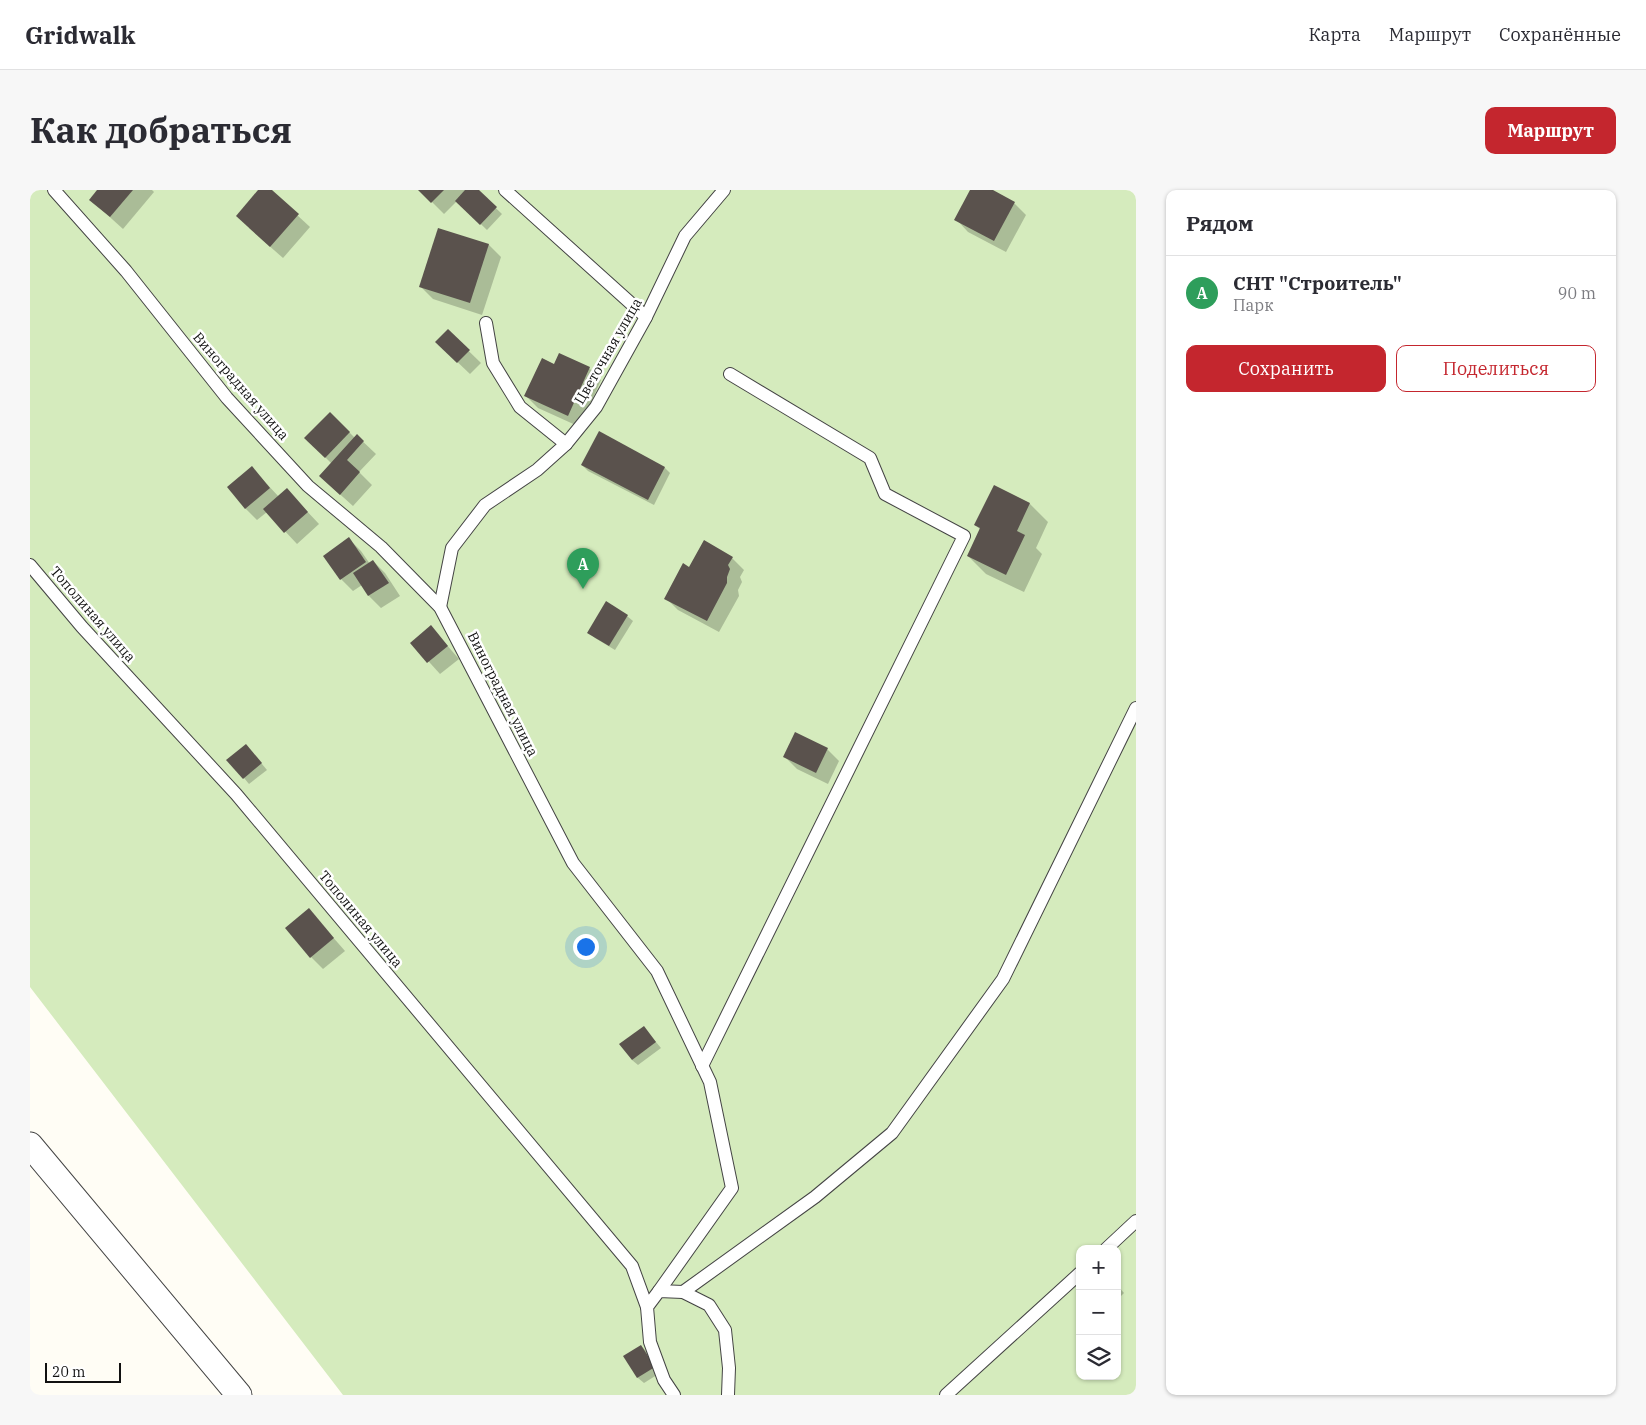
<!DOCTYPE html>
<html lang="ru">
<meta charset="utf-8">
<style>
:root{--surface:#fff;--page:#f7f7f7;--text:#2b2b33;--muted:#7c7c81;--line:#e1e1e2;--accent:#c4262e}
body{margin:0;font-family:"IBM Plex Serif",serif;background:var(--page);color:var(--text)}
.controls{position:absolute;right:15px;bottom:15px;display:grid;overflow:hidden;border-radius:10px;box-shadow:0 1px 4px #0004}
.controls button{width:45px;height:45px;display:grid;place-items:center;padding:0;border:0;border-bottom:1px solid var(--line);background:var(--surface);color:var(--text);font:25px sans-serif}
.scale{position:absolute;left:15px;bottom:12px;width:76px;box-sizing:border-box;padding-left:5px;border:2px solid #111;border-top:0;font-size:14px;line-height:18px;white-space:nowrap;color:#111;-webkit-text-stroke:4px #fff;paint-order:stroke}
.you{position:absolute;left:555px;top:756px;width:18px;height:18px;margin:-12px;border:4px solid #fff;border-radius:50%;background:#1a73e8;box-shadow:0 0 0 8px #1a73e833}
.badge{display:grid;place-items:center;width:32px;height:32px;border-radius:50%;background:var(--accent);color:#fff;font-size:16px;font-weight:700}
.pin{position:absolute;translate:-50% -41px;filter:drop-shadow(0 1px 2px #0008)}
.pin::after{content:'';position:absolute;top:26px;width:18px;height:15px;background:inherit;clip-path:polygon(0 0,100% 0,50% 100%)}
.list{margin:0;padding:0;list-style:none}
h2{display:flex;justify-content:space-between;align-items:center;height:65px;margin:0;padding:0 20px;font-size:21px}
h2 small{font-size:16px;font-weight:400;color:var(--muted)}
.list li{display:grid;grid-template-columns:32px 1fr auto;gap:15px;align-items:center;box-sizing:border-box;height:75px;padding:0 20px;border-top:1px solid var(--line)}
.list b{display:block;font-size:19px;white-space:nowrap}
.list p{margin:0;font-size:16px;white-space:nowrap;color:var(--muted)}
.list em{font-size:16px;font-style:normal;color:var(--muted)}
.actions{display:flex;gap:10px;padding:15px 20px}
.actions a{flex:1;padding:11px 0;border:1px solid var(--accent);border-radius:10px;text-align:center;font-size:18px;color:var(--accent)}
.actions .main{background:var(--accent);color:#fff}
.icon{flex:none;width:28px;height:28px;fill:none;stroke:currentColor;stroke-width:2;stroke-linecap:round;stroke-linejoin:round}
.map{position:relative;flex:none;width:1106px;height:1205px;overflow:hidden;border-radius:10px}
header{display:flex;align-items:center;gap:30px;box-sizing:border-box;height:70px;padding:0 25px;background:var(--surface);border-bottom:1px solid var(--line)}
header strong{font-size:24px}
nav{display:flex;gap:28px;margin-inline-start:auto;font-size:18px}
.intro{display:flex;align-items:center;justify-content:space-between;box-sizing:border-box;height:120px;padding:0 30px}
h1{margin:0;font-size:35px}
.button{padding:12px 22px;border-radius:10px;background:var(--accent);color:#fff;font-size:18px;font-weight:700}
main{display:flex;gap:30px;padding:0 30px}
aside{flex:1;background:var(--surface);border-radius:10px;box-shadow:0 1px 4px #0004}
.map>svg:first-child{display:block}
.green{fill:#d5ebbd;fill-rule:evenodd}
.shadow{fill:#0003}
.building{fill:#5a524d}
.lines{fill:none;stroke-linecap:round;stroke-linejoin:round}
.lane-casing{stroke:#444;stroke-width:14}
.street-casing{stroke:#444;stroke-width:27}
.lane{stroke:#fff;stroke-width:12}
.street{stroke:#fff;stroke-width:25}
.labels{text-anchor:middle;stroke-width:5;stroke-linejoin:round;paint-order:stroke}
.street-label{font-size:14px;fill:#111;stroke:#fff}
</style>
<header>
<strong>Gridwalk</strong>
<nav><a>Карта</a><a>Маршрут</a><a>Сохранённые</a></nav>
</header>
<div class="intro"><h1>Как добраться</h1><a class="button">Маршрут</a></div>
<main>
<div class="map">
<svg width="1106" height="1205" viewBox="0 0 1106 1205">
<rect width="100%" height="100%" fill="#fffdf5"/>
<path class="green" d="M0 0H1106V1205H313L0 797ZM1050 1059H1087V1186H1050Z"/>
<g class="shadow">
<path d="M69 0H122L124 2 93 39 61 10Z"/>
<path d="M230 0H240L280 37 253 68 219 38Z"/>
<path d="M390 0H447L472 24 457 40 427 11 414 24Z"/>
<path d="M942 0H960L984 13 996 25 976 62 938 42 926 29Z"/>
<path d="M409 39 459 55 471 67 452 125 403 109 391 97Z"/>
<path d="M418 141 451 173 440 184 419 164Z"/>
<path d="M525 175 559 178 571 190 550 237 508 218 496 206Z"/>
<path d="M300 223 325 248 327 246 346 264 329 282 342 295 323 316 303 298 302 274 276 248Z"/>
<path d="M569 243 635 278 640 283 624 315 558 281 552 275Z"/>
<path d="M222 278 249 307 257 300 289 334 267 354 237 322 227 330 215 318Z"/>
<path d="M964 296 1000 314 1018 332 1006 358 1012 364 994 402 956 384 938 366 951 340 945 335Z"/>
<path d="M319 349 331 361 340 374 343 371 355 383 370 406 351 418 339 406 332 395 323 401 311 389Z"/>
<path d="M702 368 714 380 710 387 712 392 708 400 709 406 689 442 648 420 636 408 660 378Z"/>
<path d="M597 426 603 431 585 460 565 448 559 442Z"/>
<path d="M401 437 429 469 410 484 382 453Z"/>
<path d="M797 559 809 571 798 594 767 579 755 567Z"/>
<path d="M221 561 237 580 219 594 214 588Z"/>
<path d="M279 720 315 761 293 779 281 767Z"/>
<path d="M614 838 631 858 608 875 602 870Z"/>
<path d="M1087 1095 1094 1103 1088 1109 1087 1108Z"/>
<path d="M611 1156 617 1162 630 1183 614 1193 608 1188 595 1166Z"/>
</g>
<g class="building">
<path d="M67 0H103L80 27 59 10Z"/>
<path d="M228 0H242L269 24 240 57 206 26Z"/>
<path d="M388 0H414L401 13Z"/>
<path d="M435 0H449L467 17 450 35 425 11Z"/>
<path d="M940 0H963L985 12 964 51 924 30Z"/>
<path d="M408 38 459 54 440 113 389 97Z"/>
<path d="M418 139 440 160 427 173 405 152Z"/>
<path d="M529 163 560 177 538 226 494 206 512 168 524 174Z"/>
<path d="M300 222 320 242 295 268 274 248Z"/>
<path d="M569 241 635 277 618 310 551 275Z"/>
<path d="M327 244 334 251 317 270 330 282 310 305 289 286Z"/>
<path d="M222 276 240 298 215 319 197 297Z"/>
<path d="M964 295 1000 313 987 341 995 345 976 385 937 366 950 338 944 335Z"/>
<path d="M257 298 278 322 254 343 233 319Z"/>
<path d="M319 347 336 372 310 390 293 366Z"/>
<path d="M674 350 703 367 698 375 700 379 697 387V393L677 431 634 409 653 373 659 377Z"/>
<path d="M343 370 359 393 338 406 323 383Z"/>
<path d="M576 411 598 425 579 456 557 443Z"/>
<path d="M401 435 418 456 397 473 380 453Z"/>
<path d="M765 542 798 558 786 583 753 567Z"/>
<path d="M216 554 232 573 213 589 196 570Z"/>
<path d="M279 718 304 748 280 768 255 738Z"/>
<path d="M614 836 626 852 602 870 589 854Z"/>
<path d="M611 1155 625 1177 607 1188 593 1166Z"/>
</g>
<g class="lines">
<defs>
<g id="lane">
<path d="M24 0 96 81 197 208 278 296 351 357 410 417 543 673 627 781 680 892 702 998 629 1101"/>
<path d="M475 0 616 127"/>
<path d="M456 133 463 173 490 217 536 254"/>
<path d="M0 375 52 437 206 604 602 1076 617 1117"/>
<path d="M410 417 422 358 455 315 507 280 536 254 566 217 616 127 655 46 694 0"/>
<path d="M672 876 934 346 855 304 840 268 700 184"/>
<path d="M1076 1059 1106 1031"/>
<path d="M653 1102 785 1007 862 943 973 789 1106 518"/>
<path d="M644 1205 634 1190 620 1152 617 1117 629 1101 653 1102 679 1115 695 1140 699 1178 698 1205"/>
<path d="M916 1205 1050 1083"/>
</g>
<path id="street" d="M0 955 209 1205"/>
</defs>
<use href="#lane" class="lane-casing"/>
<use href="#street" class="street-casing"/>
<use href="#lane" class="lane"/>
<use href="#street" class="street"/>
</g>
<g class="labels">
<g class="street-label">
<text transform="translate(578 161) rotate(-60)" y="5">Цветочная улица</text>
<text transform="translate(211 196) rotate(49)" y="5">Виноградная улица</text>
<text transform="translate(63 424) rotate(49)" y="5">Тополиная улица</text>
<text transform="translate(473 504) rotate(63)" y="5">Виноградная улица</text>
<text transform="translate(331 729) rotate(50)" y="5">Тополиная улица</text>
</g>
</g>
</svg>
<div class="controls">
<button>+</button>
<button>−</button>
<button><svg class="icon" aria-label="layers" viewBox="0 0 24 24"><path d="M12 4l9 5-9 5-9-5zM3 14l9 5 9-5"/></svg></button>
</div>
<div class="scale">20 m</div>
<div class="you"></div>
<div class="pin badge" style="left:553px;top:399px;background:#2e9e5b">A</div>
</div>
<aside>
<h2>Рядом<small></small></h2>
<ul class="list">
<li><span class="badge" style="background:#2e9e5b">A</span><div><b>СНТ &quot;Строитель&quot;</b><p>Парк</p></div><em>90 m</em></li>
</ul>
<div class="actions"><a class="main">Сохранить</a><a>Поделиться</a></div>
</aside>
</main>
